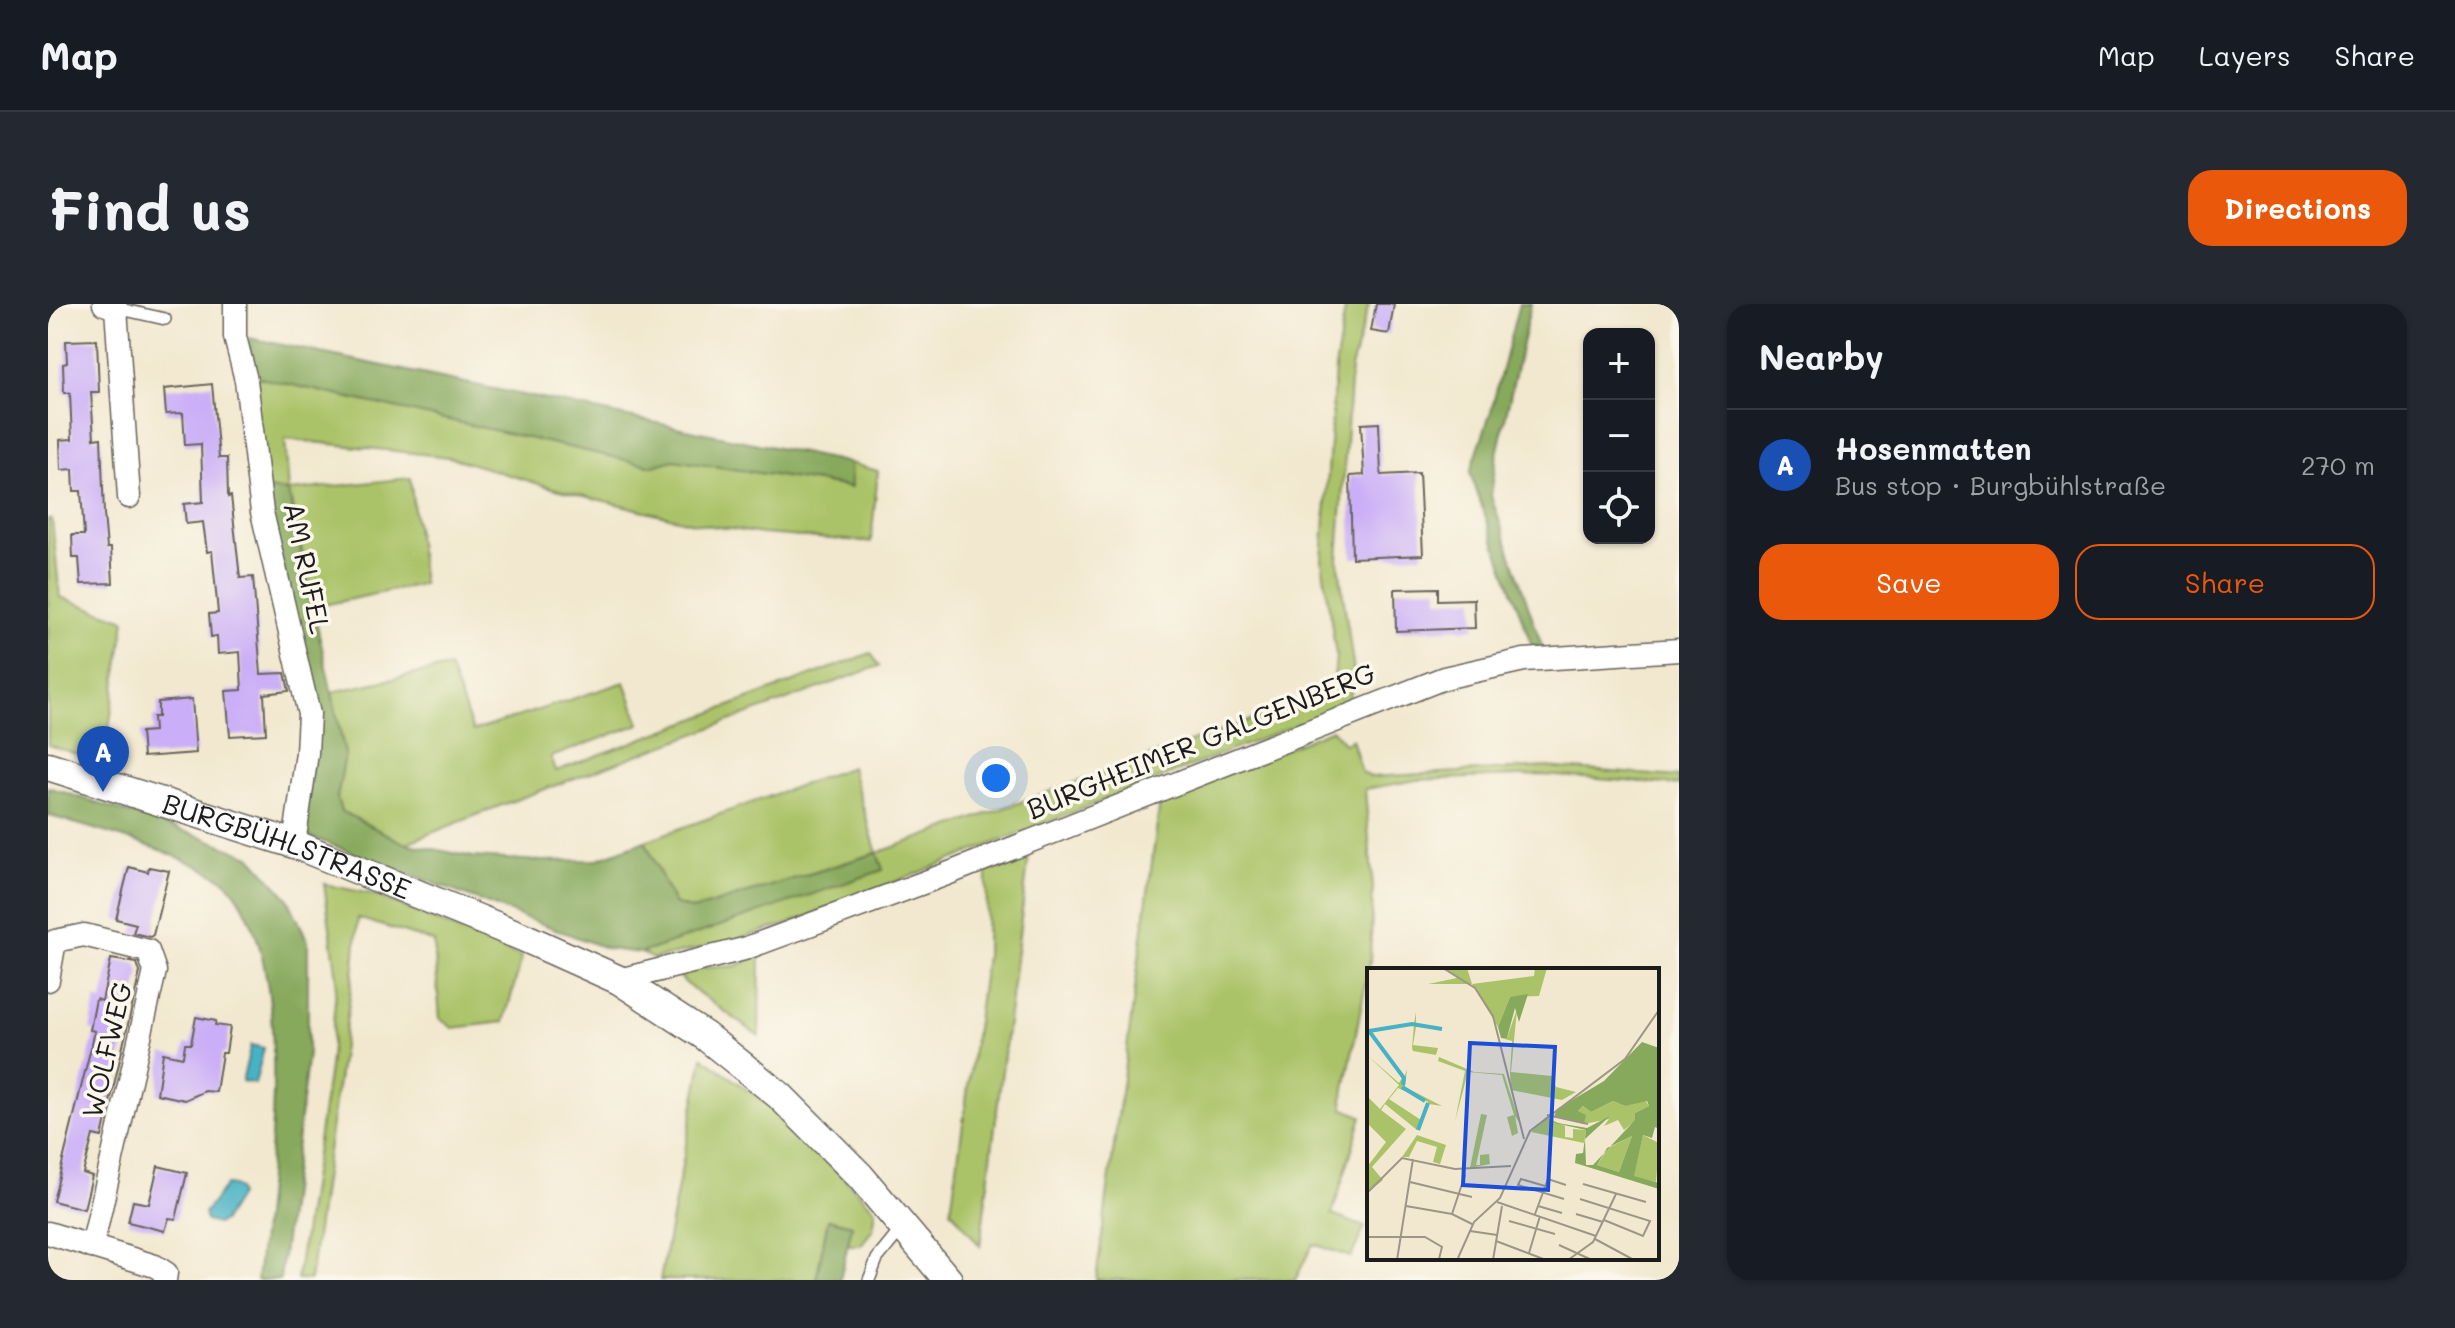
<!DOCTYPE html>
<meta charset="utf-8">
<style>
:root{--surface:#171b24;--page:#242831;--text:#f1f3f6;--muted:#9ea1a6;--line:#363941;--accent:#ea580c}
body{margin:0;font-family:Mali,sans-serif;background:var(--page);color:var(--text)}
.controls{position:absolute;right:24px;top:24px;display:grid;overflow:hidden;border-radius:16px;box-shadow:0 2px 6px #0004}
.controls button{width:72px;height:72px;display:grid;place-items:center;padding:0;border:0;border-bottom:2px solid var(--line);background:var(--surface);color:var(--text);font:40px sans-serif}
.you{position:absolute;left:948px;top:474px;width:28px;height:28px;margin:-20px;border:6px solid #fff;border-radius:50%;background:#1a73e8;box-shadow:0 0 0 12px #1a73e833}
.badge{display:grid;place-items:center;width:52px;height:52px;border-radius:50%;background:var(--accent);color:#fff;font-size:26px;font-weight:700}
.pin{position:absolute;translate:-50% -66px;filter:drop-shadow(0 2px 4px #0008)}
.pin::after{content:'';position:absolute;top:42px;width:28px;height:24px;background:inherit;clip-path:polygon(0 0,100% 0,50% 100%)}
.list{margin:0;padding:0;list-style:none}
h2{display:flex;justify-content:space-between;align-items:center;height:104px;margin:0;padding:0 32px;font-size:34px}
h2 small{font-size:26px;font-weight:400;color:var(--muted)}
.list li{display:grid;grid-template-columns:52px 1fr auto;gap:24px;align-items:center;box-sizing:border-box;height:112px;padding:0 32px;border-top:2px solid var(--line)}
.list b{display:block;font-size:30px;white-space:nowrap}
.list p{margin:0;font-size:26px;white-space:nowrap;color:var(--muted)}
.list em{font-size:26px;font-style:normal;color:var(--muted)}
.actions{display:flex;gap:16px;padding:24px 32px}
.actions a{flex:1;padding:18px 0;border:2px solid var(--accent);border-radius:24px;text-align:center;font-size:28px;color:var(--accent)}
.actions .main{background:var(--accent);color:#fff}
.icon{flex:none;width:44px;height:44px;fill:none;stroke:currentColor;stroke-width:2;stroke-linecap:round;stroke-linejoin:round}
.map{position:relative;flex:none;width:1631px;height:976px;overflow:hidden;border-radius:24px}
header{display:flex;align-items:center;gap:48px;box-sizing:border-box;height:112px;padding:0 40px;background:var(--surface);border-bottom:2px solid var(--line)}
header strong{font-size:38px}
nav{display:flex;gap:44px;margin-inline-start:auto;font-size:28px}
.intro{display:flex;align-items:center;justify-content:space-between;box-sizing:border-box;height:192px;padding:0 48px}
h1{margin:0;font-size:56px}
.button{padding:20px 36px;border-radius:24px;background:var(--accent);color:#fff;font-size:28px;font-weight:700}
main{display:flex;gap:48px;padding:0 48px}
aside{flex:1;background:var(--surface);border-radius:24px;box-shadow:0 2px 6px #0004}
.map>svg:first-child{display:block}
.green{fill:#aac368;stroke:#637042;stroke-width:2}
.forest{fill:#87a95c;stroke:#52623c;stroke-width:2}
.water{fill:#47b2c5;stroke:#326770;stroke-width:2}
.building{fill:#caaef7}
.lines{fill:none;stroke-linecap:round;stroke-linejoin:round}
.service-casing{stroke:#67635b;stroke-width:14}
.minor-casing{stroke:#67635b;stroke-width:25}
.tertiary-casing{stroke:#67635b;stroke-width:31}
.service{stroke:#fff;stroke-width:11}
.minor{stroke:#fff;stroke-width:22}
.tertiary{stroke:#fff;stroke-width:28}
.labels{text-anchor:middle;stroke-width:7;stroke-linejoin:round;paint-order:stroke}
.street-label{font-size:28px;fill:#1c1c1c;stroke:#fbf7ec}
.inset-river{fill:none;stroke:#47b2c5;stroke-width:4}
.inset-road{fill:none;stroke:#9c9687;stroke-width:2}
.view{fill:#1d4ed8;fill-opacity:0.15;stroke:#1d4ed8;stroke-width:4}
.inset-edge{fill:none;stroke:#1c1c1c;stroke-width:4}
</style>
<header>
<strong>Map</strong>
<nav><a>Map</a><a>Layers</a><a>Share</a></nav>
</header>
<div class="intro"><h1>Find us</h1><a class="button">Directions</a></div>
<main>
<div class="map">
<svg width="1631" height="976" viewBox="0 0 1631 976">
<rect width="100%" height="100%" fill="#fbf7ec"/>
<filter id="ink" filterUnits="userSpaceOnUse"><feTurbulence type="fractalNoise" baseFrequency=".0125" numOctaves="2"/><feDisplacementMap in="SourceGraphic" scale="16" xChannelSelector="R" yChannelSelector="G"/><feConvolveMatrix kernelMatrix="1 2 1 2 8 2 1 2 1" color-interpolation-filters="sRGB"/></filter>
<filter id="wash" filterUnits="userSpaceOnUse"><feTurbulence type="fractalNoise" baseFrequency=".006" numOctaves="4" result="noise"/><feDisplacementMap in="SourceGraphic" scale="32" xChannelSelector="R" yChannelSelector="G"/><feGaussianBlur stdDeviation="1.8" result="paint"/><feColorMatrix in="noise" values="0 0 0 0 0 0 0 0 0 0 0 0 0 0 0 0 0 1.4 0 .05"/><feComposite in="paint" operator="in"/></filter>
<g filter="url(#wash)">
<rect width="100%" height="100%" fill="#f2e8cf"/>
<g class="green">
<path d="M1298 0H1321L1303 64 1290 255 1307 375 1299 401 740 620 676 639 605 655 593 649 835 566 828 549 645 606 626 600 597 537 803 463 829 549 1285 387 1288 351 1274 257 1287 64Z"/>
<path d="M204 72 605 162 626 156 802 183V159L830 167 823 238 714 230 646 219 508 185 401 153 237 135 241 187 362 174 375 280 266 303 241 187 218 185Z"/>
<path d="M0 215 4 216 12 293 77 316 56 459 0 441Z"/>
<path d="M823 349 831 362 454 501 356 540 293 507 289 494 297 450 284 388 401 363 425 427 577 378 592 420 503 453 508 467Z"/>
<path d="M1284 425 1297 440 1304 435 1314 469 1323 473 1499 463 1631 473V481L1495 471 1369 476 1317 485 1325 585 1322 658 1295 795 1296 805 1314 812 1284 911 1317 923 1303 953 1265 940 1247 976H1048L1112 498Z"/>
<path d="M981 551 932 942 903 906 938 652 939 568Z"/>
<path d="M276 580 327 591 474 653 456 718 405 724 392 715 386 638 310 614 306 663 262 976H249L281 764 289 674Z"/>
<path d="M712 651 711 732 641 682 632 673 637 665 688 662Z"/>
<path d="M655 753 732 810 828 906 825 925 813 941H800L804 921 780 915 768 976H612Z"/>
</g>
<g class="forest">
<path d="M1471 0H1483L1448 155 1443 192 1495 345 1486 348 1422 169 1443 107Z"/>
<path d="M201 34 802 159 803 183 626 156 605 162 204 72Z"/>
<path d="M218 185 240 187 297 450 289 494 293 507 356 539 425 553 494 557 547 556 597 537 626 600 645 606 829 549 835 566 593 649 560 645 255 530 268 417Z"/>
<path d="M0 483 154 533 202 552 239 593 260 637V749L232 976H209C220 875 251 660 180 580 176 574 166 571 160 567 110 541 53 528 0 511Z"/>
<path d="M780 915 804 921 792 976H768Z"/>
</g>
<g class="water">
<path d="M203 741 216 744 207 780 194 777Z"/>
<path d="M178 881C185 881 191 883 191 891L175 917 169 920 158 917 156 909Z"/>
</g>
<g id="blocks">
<g class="building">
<path d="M1328 0H1346L1341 30 1323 27Z"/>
<path d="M49 36 51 88H43L46 135 53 134 56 210 59 244H63L65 279 33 280 31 254H25L24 231H36L33 187H26L25 165 13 166 12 136 24 135 22 89H16L15 60 19 59 18 37Z"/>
<path d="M164 80 171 154H179L180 193 183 192 192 274 205 273 213 370 237 369 241 387 216 390 218 430 182 432 178 387 194 386 192 348 170 350 169 332 163 333 161 310 170 309 164 247 159 248 155 218 138 220 136 200 155 198 153 140 137 141 135 109 118 110 116 85Z"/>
<path d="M1331 119 1333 171 1371 169 1375 251 1304 254 1302 172 1316 171 1313 120Z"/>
<path d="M1390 284V296L1426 295 1427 324 1348 327 1347 285Z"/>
<path d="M144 395 148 449 95 453 93 428 106 427 105 413H110V398Z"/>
<path d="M81 563 100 568 101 563 121 567 105 631 102 633 85 629 88 620 68 615Z"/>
<path d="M63 655 89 659 92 668 54 833 45 831 35 869 44 872 36 905 5 897 47 727 42 726 48 695 54 697Z"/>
<path d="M148 713 168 717 167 721 182 723 178 749H174L168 788 157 787 137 796 109 790 115 749 135 753 137 740H143Z"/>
<path d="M110 862 139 869 128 915 121 914 117 927 80 918 85 897 101 900Z"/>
</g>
</g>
</g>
<g filter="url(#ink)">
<use href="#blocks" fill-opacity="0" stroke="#67635b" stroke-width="2"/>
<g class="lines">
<defs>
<g id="service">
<path d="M68 4 117 15"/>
<path d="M821 976 829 955 855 923"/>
</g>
<g id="minor">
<path d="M56 0 68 4 81 193"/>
<path d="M187 0V33L198 76 214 208 261 410 259 449 246 540"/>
<path d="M0 676 7 637 36 631 100 647 107 667 44 943"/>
<path d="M571 676 696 645 899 570 1396 374 1476 356 1631 346"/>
<path d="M0 929 107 962 118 969 117 976"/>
</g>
<g id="tertiary">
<path id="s1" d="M0 462 246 540 475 633 571 676 657 732 732 792 812 872 900 976"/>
</g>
</defs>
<use href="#service" class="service-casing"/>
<use href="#minor" class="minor-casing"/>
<use href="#tertiary" class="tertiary-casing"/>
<use href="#service" class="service"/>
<use href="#minor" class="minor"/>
<use href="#tertiary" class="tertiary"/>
</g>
</g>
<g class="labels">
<g class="street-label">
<text transform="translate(259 264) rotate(78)" y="10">AM RUFEL</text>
<text transform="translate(1153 437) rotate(-22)" y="10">BURGHEIMER GALGENBERG</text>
<text dy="10" stroke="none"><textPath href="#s1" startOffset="252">BURGBÜHLSTRASSE</textPath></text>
<text transform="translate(59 746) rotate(-77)" y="10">WOLFWEG</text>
</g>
</g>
<g transform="translate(1319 664)">
<rect width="292" height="292" fill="#f2e8cf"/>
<path d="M75 0H100L105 16 167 8 168 0H180L172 28 143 29 131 59 105 16H61L90 10ZM150 41 144 104 185 108 189 119 209 124 195 132 144 122 143 105 145 73 134 70H140ZM49 44V56L75 60 49 59 46 77 71 80 69 87 46 83 45 80 47 57 3 63 37 110 40 101 38 119 75 138 62 136 52 162 61 134 31 120 22 131 54 152 50 162 18 136 14 142 39 161 5 199 16 212 0 225V199L19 174 0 155V128L13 141 32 117 0 87 32 115 35 110 2 64 0 75V47L2 62 47 56ZM72 89 107 104 137 106 153 156 148 148 151 165 145 168 140 149 147 147 135 107 101 104 88 153 98 103 71 93ZM278 132 282 138 268 145 269 152 257 162 251 152 237 158 242 151 217 156 211 143 216 138 224 144 246 133 258 138ZM114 146 120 147 109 197H113V187L122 186 123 196 103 200ZM179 149 198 158V169L206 170V161L219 162 217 175 164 164ZM50 167 79 177 73 196 66 194 70 179 50 173 42 189H35ZM276 167 292 175 289 214 266 209ZM265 168 252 204 230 197 241 180Z" fill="#aac368"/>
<path d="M161 26 152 54 148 40 140 70H134L131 59 143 29ZM275 74 292 80V161L288 159 285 170 276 167 267 208 292 215V221L208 195 209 186 216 185 219 162 179 153 220 160 243 148 218 171 219 197H226L268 152V145L282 138 280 133 258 138 246 133 224 144 216 138 211 143 219 147 217 156 187 149 190 141 237 113ZM265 168 252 204 230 197 240 180Z" fill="#87a95c" fill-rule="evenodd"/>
<path class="inset-river" d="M36 117 37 110 2 63 45 56 75 61M35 119 58 133M51 162 61 135"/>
<path class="inset-road" d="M76 0 108 20 126 48 157 171M180 147 221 156M43 214 105 229M216 216 279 234M178 218 154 211 151 217 197 231M0 225 35 190 88 201 144 198M213 231 283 253 276 268 237 252M130 234 229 268M39 238 85 246 105 256M171 238 195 245M85 246 98 207M168 246 181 211 199 217M209 246 236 254M142 253 188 266M103 263 130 267M0 269H58L75 279 72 291M228 271 267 292M129 273 179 292M192 277 225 292M162 285 173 248M91 290 107 254 133 230 163 163 258 91 292 42M30 292 46 191M68 292H97M126 292 135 238M201 292 226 274 249 226"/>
<path class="view" d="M103 75 188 79 181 222 96 217Z"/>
<rect width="292" height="292" class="inset-edge"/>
</g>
</svg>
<div class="controls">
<button>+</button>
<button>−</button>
<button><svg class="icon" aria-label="locate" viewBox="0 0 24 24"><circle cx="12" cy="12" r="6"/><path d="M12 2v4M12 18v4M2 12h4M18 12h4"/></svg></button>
</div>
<div class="you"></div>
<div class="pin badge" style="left:55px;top:488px;background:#1a4fb4">A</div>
</div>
<aside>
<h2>Nearby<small></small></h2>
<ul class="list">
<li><span class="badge" style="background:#1a4fb4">A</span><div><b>Hosenmatten</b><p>Bus stop · Burgbühlstraße</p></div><em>270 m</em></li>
</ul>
<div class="actions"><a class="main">Save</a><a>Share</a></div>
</aside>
</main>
